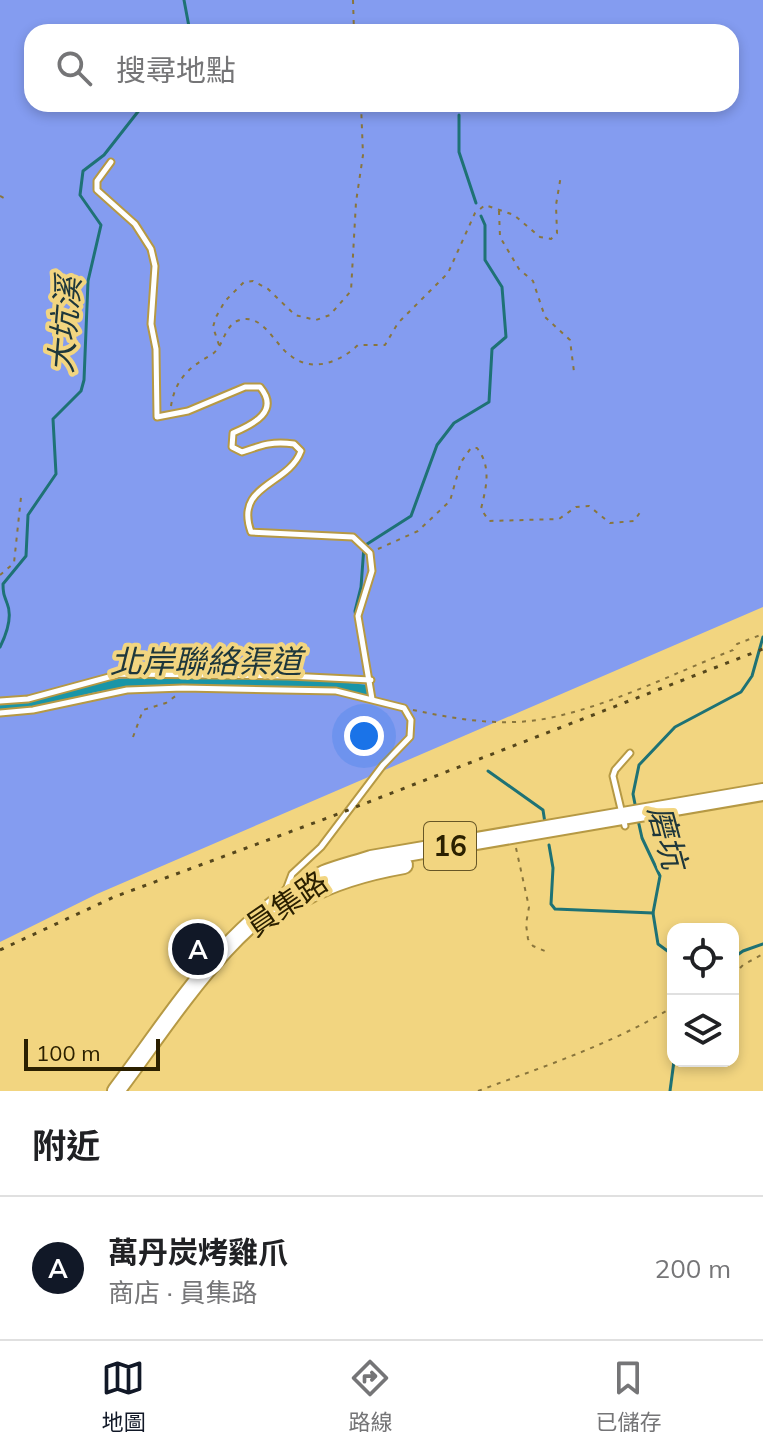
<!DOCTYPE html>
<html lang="zh-TW">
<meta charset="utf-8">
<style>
:root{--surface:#fff;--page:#f2f2f2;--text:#202124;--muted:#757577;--line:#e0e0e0;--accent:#111827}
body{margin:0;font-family:Mulish,"Noto Sans TC",sans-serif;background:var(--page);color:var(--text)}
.controls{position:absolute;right:24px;bottom:24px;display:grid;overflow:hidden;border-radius:16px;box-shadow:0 4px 12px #0003}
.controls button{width:72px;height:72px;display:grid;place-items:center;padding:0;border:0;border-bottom:2px solid var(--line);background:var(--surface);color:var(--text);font:40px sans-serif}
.scale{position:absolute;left:24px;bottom:20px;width:136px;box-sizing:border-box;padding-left:8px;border:4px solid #2b2000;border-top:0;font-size:22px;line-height:28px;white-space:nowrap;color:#2b2000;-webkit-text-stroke:6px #f2d580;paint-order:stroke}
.you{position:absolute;left:364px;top:736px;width:28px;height:28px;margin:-20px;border:6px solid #fff;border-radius:50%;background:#1a73e8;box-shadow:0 0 0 12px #1a73e833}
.badge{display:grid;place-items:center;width:52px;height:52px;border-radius:50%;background:var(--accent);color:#fff;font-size:26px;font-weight:700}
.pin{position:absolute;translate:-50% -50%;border:4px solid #fff;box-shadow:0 2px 8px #0006}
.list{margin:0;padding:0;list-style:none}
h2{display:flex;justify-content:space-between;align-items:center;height:104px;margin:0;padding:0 32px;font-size:34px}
h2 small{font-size:26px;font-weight:400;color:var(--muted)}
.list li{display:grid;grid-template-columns:52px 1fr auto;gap:24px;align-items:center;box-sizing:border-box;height:144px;padding:0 32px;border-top:2px solid var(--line)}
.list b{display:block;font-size:30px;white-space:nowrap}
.list p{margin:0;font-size:26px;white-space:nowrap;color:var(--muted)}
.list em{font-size:26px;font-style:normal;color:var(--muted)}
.icon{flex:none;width:44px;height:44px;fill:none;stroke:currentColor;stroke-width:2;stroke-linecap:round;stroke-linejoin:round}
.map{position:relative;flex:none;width:763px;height:1091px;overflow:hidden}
.search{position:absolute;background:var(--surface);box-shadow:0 4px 12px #0003;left:24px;right:24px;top:24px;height:88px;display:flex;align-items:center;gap:20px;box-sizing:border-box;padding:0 28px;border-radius:24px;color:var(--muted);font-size:30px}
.sheet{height:248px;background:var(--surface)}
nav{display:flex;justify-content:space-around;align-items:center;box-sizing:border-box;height:112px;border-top:2px solid var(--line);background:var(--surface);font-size:22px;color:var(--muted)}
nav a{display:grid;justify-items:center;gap:4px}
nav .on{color:var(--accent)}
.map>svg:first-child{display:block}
.forest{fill:#849cf0;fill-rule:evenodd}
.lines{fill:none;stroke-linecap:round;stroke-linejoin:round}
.stream{stroke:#1e7275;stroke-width:3}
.canal{stroke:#1995a7;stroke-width:10}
.lane-casing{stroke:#b69944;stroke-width:9}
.primary-casing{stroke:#b69944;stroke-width:20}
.path{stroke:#89753c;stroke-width:2;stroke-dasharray:4 6;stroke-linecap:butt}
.lane{stroke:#fff;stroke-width:5}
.primary{stroke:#fff;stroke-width:16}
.rail{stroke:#56471c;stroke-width:3;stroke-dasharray:4 8;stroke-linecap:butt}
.labels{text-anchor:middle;stroke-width:8;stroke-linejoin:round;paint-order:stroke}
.shield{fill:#f2d580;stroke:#675626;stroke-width:2}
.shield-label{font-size:28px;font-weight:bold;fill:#2b2000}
.street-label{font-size:30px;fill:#2b2000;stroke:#f2d580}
.water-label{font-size:32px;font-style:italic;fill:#1e373b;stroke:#f2d580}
</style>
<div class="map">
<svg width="763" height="1091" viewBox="0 0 763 1091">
<rect width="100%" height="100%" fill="#f2d580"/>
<path class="forest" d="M0 0H763V607L97 894 0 942ZM32 32H731V104H32Z"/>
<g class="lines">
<g class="stream">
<path d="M184 0 190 32"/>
<path d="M459 115V152L476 203"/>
<path d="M0 647C6 635 13 617 7 603 4 595 3 593 3 584L26 556 28 515 56 474 53 419 81 391 84 380 88 281 101 225 80 195 83 171 104 155 144 104"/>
<path d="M364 665 355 611 361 587 364 546 411 516 437 445 454 423 489 402 492 349 506 337 502 287 485 260V225L481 216"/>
<path d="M488 771 543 810 545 823"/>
<path d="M636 809 633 794 639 765 675 727 741 692 752 676 763 637"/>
<path d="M638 820 642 838 660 876 653 913 658 944 673 955"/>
<path d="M549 845 553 868 551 904 555 909 653 913"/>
<path d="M733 958 743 951 763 944"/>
<path d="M670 1091 674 1061"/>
</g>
<path class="canal" d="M0 708C37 708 72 689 108 685 193 677 282 680 367 690"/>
<defs>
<g id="lane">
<path d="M111 162 97 181V190L135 224 151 249 155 266 151 324 156 349 157 417 188 411 245 387H260C280 411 254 424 233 433L232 447 242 452C262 445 272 441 294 444L301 451C288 486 234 484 251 532L353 537 370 553 372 571 358 616 372 699"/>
<path d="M0 701 28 699 120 674 288 676 371 680"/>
<path d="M0 713 33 710 127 690 183 688 336 691 404 708 411 720 410 737 383 765 321 847 292 874 286 890"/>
<path d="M625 826 613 776 615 770 630 753"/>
</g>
<g id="primary">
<path d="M305 897C336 880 370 871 404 865"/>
<path d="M116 1091C175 1013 231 917 324 874 339 868 356 864 371 859L763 792"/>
</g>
</defs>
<use href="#lane" class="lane-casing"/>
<use href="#primary" class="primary-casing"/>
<g class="path">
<path d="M353 0 354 32"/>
<path d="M0 196 8 200"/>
<path d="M499 211 500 237 519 269 533 281 545 317 570 340 574 372"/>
<path d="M219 345 213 327 216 317 225 301 244 282 253 281 268 289 295 315 316 320 330 315 351 291 356 202 363 155 361 104"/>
<path d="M171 406C175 380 189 367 211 355 224 347 223 328 237 321 262 310 275 346 291 356 313 373 340 362 358 345H385L398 323 448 273 475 213 485 205 514 215 540 237 551 239 557 233 556 205 561 175"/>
<path d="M378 549 418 531 450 501 461 462 471 448H477C492 467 486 488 481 509L489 521 559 519 576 507 589 506 610 523 634 521 641 511"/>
<path d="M0 575 14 563 21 497"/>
<path d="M413 710C451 718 490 725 530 721 593 714 672 674 733 650L737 644 763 634"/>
<path d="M133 737 143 710 166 703 177 695"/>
<path d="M516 848 529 907 526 924 528 939 533 946 545 951"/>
<path d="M733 975 743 965 763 954"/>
<path d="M478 1091C545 1066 612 1044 673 1007"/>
</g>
<use href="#lane" class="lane"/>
<use href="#primary" class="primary"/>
<path class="rail" d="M0 950 114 897 330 817 763 649"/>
</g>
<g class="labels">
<rect class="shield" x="424" y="822" width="52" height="48" rx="6"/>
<g class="shield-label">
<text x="450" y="856">16</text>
</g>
<g class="street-label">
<text transform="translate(287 904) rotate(-34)" y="10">員集路</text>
</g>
<g class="water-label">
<text transform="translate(65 325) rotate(-85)" y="11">大坑溪</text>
<text x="206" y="673">北岸聯絡渠道</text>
<text transform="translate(667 837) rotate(75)" y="11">磨坑</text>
</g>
</g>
</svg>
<div class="controls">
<button><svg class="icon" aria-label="locate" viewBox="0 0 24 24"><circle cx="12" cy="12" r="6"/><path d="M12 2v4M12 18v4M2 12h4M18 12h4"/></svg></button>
<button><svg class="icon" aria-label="layers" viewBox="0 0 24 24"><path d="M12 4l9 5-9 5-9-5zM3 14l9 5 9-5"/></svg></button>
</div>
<div class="scale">100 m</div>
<div class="you"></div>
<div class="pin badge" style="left:198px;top:949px">A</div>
<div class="search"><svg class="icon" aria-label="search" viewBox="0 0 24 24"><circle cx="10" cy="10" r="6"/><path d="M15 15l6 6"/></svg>搜尋地點</div>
</div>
<section class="sheet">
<h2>附近<small></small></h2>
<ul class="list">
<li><span class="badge">A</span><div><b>萬丹炭烤雞爪</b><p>商店 · 員集路</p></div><em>200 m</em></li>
</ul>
</section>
<nav>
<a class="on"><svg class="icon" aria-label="map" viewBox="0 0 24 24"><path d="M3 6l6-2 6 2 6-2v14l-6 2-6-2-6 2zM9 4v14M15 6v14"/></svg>地圖</a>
<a><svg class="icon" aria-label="directions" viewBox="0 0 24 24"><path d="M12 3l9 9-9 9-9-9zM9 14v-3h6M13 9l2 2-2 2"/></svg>路線</a>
<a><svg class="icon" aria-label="saved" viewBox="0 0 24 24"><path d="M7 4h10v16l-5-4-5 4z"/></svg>已儲存</a>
</nav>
